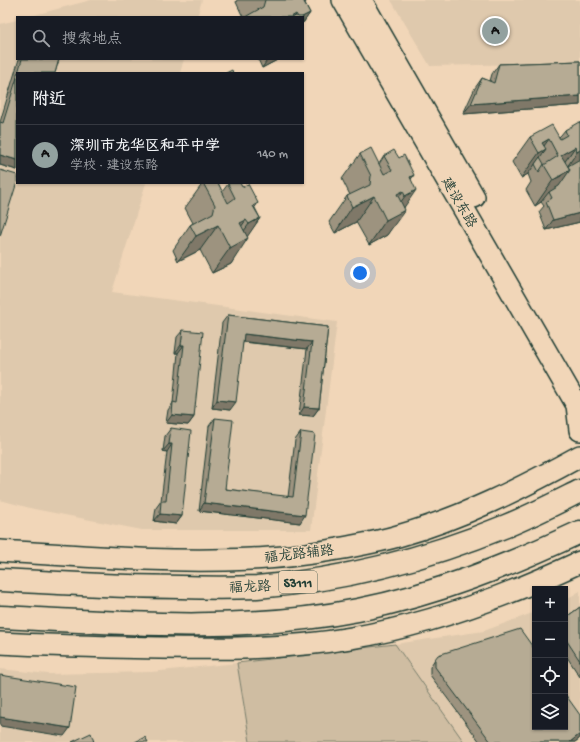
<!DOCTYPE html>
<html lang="zh">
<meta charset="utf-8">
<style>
:root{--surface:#171b24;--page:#242831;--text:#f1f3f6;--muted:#9ea1a6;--line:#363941;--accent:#92a19f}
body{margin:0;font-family:"Gochi Hand","LXGW WenKai TC",sans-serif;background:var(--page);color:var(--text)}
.controls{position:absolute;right:12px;bottom:12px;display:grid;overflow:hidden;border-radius:0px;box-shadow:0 1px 3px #0004}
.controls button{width:36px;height:36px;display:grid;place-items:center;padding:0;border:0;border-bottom:1px solid var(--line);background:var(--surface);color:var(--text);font:20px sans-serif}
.you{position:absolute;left:360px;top:273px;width:14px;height:14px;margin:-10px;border:3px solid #fff;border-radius:50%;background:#1a73e8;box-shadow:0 0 0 6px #1a73e833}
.badge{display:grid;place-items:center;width:26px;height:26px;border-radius:50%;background:var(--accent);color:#111;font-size:13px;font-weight:700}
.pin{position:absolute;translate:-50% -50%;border:2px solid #fff;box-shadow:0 1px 4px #0006}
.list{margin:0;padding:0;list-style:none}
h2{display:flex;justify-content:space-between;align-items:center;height:52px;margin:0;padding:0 16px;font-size:17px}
h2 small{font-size:13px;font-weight:400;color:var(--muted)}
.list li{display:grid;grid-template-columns:26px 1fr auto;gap:12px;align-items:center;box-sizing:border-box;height:60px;padding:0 16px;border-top:1px solid var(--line)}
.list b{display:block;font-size:15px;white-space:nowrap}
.list p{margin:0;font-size:13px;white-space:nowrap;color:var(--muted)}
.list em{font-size:13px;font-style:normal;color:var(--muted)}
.icon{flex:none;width:22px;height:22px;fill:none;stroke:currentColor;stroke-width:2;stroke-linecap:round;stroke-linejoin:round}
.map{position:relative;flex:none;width:580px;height:742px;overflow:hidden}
.search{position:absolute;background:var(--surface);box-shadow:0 1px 3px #0004;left:16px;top:16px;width:288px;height:44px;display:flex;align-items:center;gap:10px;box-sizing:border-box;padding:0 14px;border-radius:0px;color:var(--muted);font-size:15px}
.panel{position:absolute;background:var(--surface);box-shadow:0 1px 3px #0004;left:16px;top:72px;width:288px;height:112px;border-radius:0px}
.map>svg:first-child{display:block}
.built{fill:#dfc9ad}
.green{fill:#cfbda2;stroke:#777d6b}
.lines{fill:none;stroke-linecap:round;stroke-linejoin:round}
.major-casing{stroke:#1f3d34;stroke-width:24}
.highway-casing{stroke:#1f3d34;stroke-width:25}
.major{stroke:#f1d6b8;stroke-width:21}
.highway{stroke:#f1d6b8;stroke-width:22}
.wall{fill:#9d937f;stroke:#1f3d34}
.shaded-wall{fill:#7f7868;stroke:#1f3d34}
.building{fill:#b6ab94;stroke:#1f3d34}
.labels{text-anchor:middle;stroke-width:3;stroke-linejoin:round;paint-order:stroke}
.shield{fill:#f1d6b8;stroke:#5e6b5c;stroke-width:1}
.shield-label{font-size:13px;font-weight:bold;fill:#1f3d34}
.street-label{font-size:14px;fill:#1f3d34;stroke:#f1d6b8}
</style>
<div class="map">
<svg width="580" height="742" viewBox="0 0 580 742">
<rect width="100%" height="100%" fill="#f1d6b8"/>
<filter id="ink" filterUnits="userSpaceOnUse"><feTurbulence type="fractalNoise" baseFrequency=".025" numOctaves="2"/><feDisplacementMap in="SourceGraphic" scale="8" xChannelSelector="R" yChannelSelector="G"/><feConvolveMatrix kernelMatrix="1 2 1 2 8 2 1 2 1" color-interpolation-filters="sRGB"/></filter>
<g filter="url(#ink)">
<g class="built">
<path d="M91 0H202L197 17H27Z"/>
<path d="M391 0H580V63L430 66Z"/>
<path d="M17 20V59H184L180 73H17V183H146L112 292 337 322 311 530H142L34 509 0 500V24Z"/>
<path d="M580 591V742H464L395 644 484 631 535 612V727H565V600Z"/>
<path d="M237 663 250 742H0V669L48 674 151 672Z"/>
</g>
<path class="green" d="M395 644 464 742H250L237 663Z"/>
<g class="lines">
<defs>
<g id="major">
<path d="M343 0 577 405 580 430"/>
<path d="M361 0 474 197"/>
<path d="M0 551C83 556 168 563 251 559 280 558 309 554 338 549 358 545 378 542 398 536 462 518 522 488 580 456"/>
<path d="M0 643C54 646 107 647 160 648 224 649 288 649 351 638 430 625 507 596 580 562"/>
</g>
<g id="highway">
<path d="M0 580C60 583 121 587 181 587 207 588 232 588 257 587 344 580 426 559 506 526 531 516 556 503 580 491"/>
<path d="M0 617C119 623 240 633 358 610 435 595 509 565 580 532"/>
</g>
</defs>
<use href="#major" class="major-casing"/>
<use href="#highway" class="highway-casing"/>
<use href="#major" class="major"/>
<use href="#highway" class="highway"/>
</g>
<g class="wall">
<path d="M237 0H307L305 3 310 13 303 23V17H243L236 2Z"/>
<path d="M19 59H59L55 73H17V170L0 165V122Z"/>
<path d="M258 59H279L262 68Z"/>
<path d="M580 61V105L463 114 475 88 482 78 490 81 492 74 499 64Z"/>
<path d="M580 123V222L546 230 539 212 544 206 541 202 535 206 526 190 531 182 528 174 521 178 512 162 530 137H559L561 135 565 130Z"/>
<path d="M360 154 379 164 384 156 411 180 404 208 387 235 369 245 356 222 335 233 329 222 347 196 350 195 342 179Z"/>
<path d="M203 183H218L222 192 228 184 255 208 260 218 247 236 231 264 212 273 200 250 178 261 173 250 190 225 193 223 185 208Z"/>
<path d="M228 315 328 327 319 408 313 416 299 415 307 349 243 342 230 410 212 408 222 323Z"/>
<path d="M183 330 194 417 188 425 166 423 168 410 173 403 178 353H175L177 337Z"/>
<path d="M215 418 225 489 288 497 295 440 301 432 300 523 199 511 209 426Z"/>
<path d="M171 428 182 516 176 524 154 521 156 508 161 501 167 452 163 451 165 436Z"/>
<path d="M580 607V677L565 654V618Z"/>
<path d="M435 659 580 715V738L575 742H480L430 675V667Z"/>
</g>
<g class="shaded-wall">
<path d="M304 0H307L297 14 294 17H291Z"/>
<path d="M310 13 303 23V17H302Z"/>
<path d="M268 59H279L262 68Z"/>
<path d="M580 96V105L463 114 471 104Z"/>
<path d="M549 139 539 153 546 149 528 174 521 178 539 153 542 143Z"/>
<path d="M575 147 557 173 561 155Z"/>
<path d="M580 150V160L552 196 549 192 541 202 535 206 553 180 561 176 577 152Z"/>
<path d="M0 155 17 160V170L0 165Z"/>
<path d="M414 175 403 191 385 217 397 194 410 177Z"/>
<path d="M416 190 401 212 405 210 387 235 369 245 386 220 390 218 405 196Z"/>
<path d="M374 196 356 222 335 233 352 207Z"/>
<path d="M258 203 246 220 228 245 240 223 253 206Z"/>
<path d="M580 213V222L546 230 553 220Z"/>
<path d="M260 218 245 240 248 238 231 264 212 273 230 248 233 246 249 224Z"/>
<path d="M218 225 200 250 178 261 196 236Z"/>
<path d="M244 334 312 342 307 349 238 341Z"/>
<path d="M181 345H184L178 353H175Z"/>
<path d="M217 400 236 402 230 410 212 408Z"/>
<path d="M304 407 319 408 313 416 299 415Z"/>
<path d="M172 415 194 417 188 425 166 423Z"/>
<path d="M169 444H172L167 452 163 451Z"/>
<path d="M204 503 305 515 300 523 199 511Z"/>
<path d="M160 514 182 516 176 524 154 521Z"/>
<path d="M0 717 70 728 64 736 0 726Z"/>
<path d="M580 734V738L575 742H570Z"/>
</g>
<g class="building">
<path d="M265 0H304H303L310 13 302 17H298L296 14 291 17H245L263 7Z"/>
<path d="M22 59H59L55 73H18Z"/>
<path d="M580 61V96L471 104 482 78 494 83 499 64Z"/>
<path d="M232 70 233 73H226Z"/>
<path d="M17 77V160L0 155V122L3 123Z"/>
<path d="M579 122 580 123V150L577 152 575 147 561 155 570 170 553 180 544 165 558 156 549 139 542 143 546 149 539 153 530 137 552 125 560 139 567 135 565 130Z"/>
<path d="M371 148 384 174 392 170 384 156 394 150 399 158 404 155 414 175 410 177 416 190 405 196 403 191 397 194 405 210 386 220 374 196 352 207 347 196 370 185 371 176 360 154Z"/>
<path d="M540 157 544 164 539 172 535 164Z"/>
<path d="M580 159V213L553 220 546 202 552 198 549 192 559 186 570 170 568 166Z"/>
<path d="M0 170 17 175V182L0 236Z"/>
<path d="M203 183H218L228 203 235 198 228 184 230 183H240L242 187 248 184 258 203 253 206 260 218 249 224 246 220 240 223 248 238 230 248 218 225 196 236 190 225 213 213 215 205Z"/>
<path d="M228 315 328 327 319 408 304 407 312 342 244 334 236 402 217 400Z"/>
<path d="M183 330 203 332 194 417 172 415 173 402 177 403 184 345H181Z"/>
<path d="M215 418 233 420 225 489 293 497 301 432 315 434 305 515 204 503Z"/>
<path d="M171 428 191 431 182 516 160 514 161 501H166L172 444H169Z"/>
<path d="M580 607V661L565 638V618Z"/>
<path d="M520 629 535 650V727H565V694L580 715V734L570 742H491L435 667V659L438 655Z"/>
<path d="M0 675 76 687 70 728 0 717Z"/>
<path d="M91 733 94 742H72Z"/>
<path d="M145 737 148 742H135Z"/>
</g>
</g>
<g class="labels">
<rect class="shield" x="279" y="571" width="38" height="22" rx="3"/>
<g class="shield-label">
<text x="298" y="587">S3111</text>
</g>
<g class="street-label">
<text transform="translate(460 202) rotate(60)" y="5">建设东路</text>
<text transform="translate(299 553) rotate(-7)" y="5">福龙路辅路</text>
<text transform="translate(250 586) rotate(-3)" y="5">福龙路</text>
</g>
</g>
</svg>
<div class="controls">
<button>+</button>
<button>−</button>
<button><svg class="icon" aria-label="locate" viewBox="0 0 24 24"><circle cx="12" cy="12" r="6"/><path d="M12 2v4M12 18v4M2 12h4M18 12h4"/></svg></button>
<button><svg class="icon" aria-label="layers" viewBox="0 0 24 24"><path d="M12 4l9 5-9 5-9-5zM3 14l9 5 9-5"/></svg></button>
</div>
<div class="you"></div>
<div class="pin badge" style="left:495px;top:31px">A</div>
<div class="search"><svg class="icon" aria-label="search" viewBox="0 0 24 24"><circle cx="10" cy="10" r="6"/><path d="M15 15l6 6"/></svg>搜索地点</div>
<section class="panel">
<h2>附近<small></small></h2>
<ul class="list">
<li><span class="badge">A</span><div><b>深圳市龙华区和平中学</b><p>学校 · 建设东路</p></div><em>140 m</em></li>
</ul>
</section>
</div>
